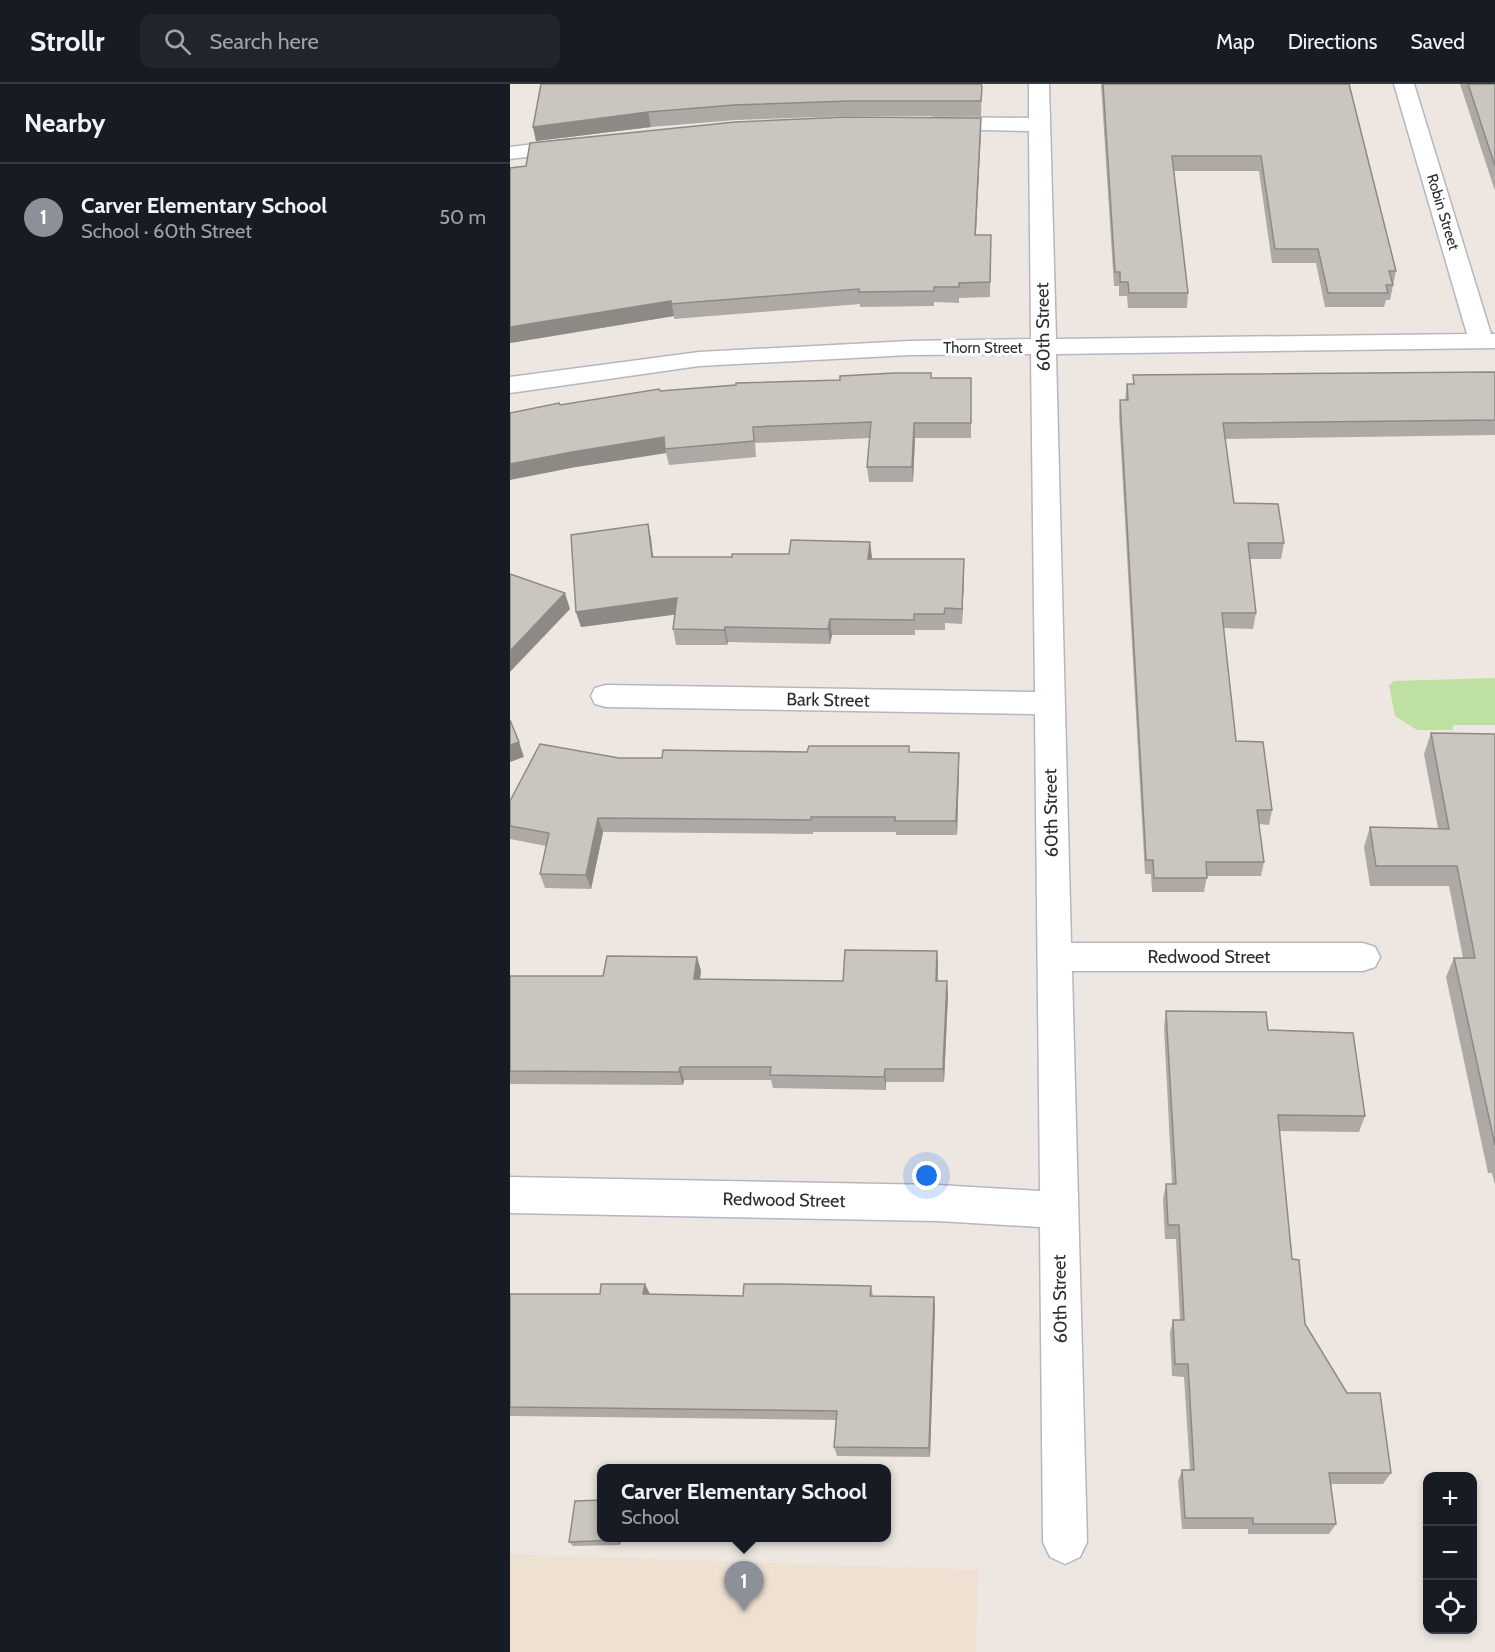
<!DOCTYPE html>
<meta charset="utf-8">
<style>
:root{--surface:#171b24;--page:#20242c;--text:#f1f3f6;--muted:#9ea1a6;--line:#363941;--accent:#8c9099}
body{margin:0;font-family:Cabin,sans-serif;background:var(--page);color:var(--text)}
.controls{position:absolute;right:18px;bottom:18px;display:grid;overflow:hidden;border-radius:12px;box-shadow:0 3px 9px #0003}
.controls button{width:54px;height:54px;display:grid;place-items:center;padding:0;border:0;border-bottom:2px solid var(--line);background:var(--surface);color:var(--text);font:30px sans-serif}
.you{position:absolute;left:417px;top:1092px;width:21px;height:21px;margin:-15px;border:4px solid #fff;border-radius:50%;background:#1a73e8;box-shadow:0 0 0 9px #1a73e833}
.badge{display:grid;place-items:center;width:39px;height:39px;border-radius:50%;background:var(--accent);color:#fff;font-size:20px;font-weight:700}
.pin{position:absolute;translate:-50% -50px;filter:drop-shadow(0 2px 3px #0008)}
.pin::after{content:'';position:absolute;top:32px;width:21px;height:18px;background:inherit;clip-path:polygon(0 0,100% 0,50% 100%)}
.popup{position:absolute;left:87px;top:1380px;width:294px;height:78px;box-sizing:border-box;display:grid;place-content:center;border-radius:12px;background:var(--surface);filter:drop-shadow(0 2px 4px #0005);font-size:20px;white-space:nowrap;color:var(--muted)}
.popup b{font-size:22px;color:var(--text)}
.popup::after{content:'';position:absolute;left:50%;top:100%;margin-left:-12px;border:12px solid transparent;border-top-color:var(--surface)}
.list{margin:0;padding:0;list-style:none}
h2{display:flex;justify-content:space-between;align-items:center;height:78px;margin:0;padding:0 24px;font-size:26px}
h2 small{font-size:20px;font-weight:400;color:var(--muted)}
.list li{display:grid;grid-template-columns:39px 1fr auto;gap:18px;align-items:center;box-sizing:border-box;height:108px;padding:0 24px;border-top:2px solid var(--line)}
.list b{display:block;font-size:22px;white-space:nowrap}
.list p{margin:0;font-size:20px;white-space:nowrap;color:var(--muted)}
.list em{font-size:20px;font-style:normal;color:var(--muted)}
.icon{flex:none;width:33px;height:33px;fill:none;stroke:currentColor;stroke-width:2;stroke-linecap:round;stroke-linejoin:round}
.map{position:relative;flex:none;width:985px;height:1568px;overflow:hidden}
header{display:flex;align-items:center;gap:36px;box-sizing:border-box;height:84px;padding:0 30px;background:var(--surface);border-bottom:2px solid var(--line)}
header strong{font-size:28px}
nav{display:flex;gap:33px;margin-inline-start:auto;font-size:21px}
.search{width:420px;height:54px;background:var(--page);display:flex;align-items:center;gap:15px;box-sizing:border-box;padding:0 21px;border-radius:12px;color:var(--muted);font-size:22px}
main{display:flex}
aside{flex:1;background:var(--surface)}
.map>svg:first-child{display:block}
.education{fill:#eee1d2}
.green{fill:#bee0a1}
.lines{fill:none;stroke-linecap:round;stroke-linejoin:round}
.street-casing{stroke:#b4b7c0;stroke-width:3}
.street{fill:#fff;fill-rule:evenodd}
.wall{fill:#aea9a4}
.shaded-wall{fill:#8d8a86}
.building{fill:#cac5bf;stroke:#8d8a86;stroke-width:1.5}
.labels{text-anchor:middle;stroke-width:6;stroke-linejoin:round;paint-order:stroke}
.far-street-label{font-size:15px;fill:#2d2d2d;stroke:#fff}
.street-label{font-size:18px;fill:#2d2d2d;stroke:#fff}
</style>
<header>
<strong>Strollr</strong>
<div class="search"><svg class="icon" aria-label="search" viewBox="0 0 24 24"><circle cx="10" cy="10" r="6"/><path d="M15 15l6 6"/></svg>Search here</div>
<nav><a>Map</a><a>Directions</a><a>Saved</a></nav>
</header>
<main>
<aside>
<h2>Nearby<small></small></h2>
<ul class="list">
<li><span class="badge">1</span><div><b>Carver Elementary School</b><p>School · 60th Street</p></div><em>50 m</em></li>
</ul>
</aside>
<div class="map">
<svg width="985" height="1568" viewBox="0 0 985 1568">
<rect width="100%" height="100%" fill="#eee7e1"/>
<path class="education" d="M0 1470 468 1486 466 1568H0Z"/>
<path class="green" d="M985 594V641H943V646H907L885 632 879 601 884 597Z"/>
<g class="lines">
<defs>
<g id="street">
<path d="M519 0H539L546 255 957 250 884 0H904L981 250H985V264L546 270 561 859H853L865 863 870 873 865 883 853 887H562L577 1458 570 1473 555 1480 540 1473 533 1458 530 1143 428 1137 0 1129V1093L428 1101 530 1107 525 630 96 623 85 620 81 612 85 604 96 601 525 608 521 270 400 271 189 282 0 309V293L189 268 400 257 521 255 519 47 426 45 419 43 415 39 419 35 426 33 519 34Z"/>
<path d="M64 55 72 56 75 61 72 66 0 75V63Z"/>
</g>
</defs>
<use href="#street" class="street-casing"/>
<use href="#street" class="street"/>
</g>
<g class="wall">
<path d="M31 0 472 3 471 32H340L226 36 141 43 26 57 23 43Z"/>
<path d="M591 0H839L886 187 880 216H876L874 223H815L806 179H762L749 87H664L678 209 677 224H618L617 212H609V202H604Z"/>
<path d="M950 0H985V107Z"/>
<path d="M471 34 466 151H481L480 213 449 214V219L424 218V222L350 223V220L164 235V232L0 259V84Z"/>
<path d="M985 288V351L715 355 724 419 774 459 771 475H739L746 529 743 545 713 544 726 657 762 726 759 741 749 740 754 778 751 792H697L694 808H642L641 790H635L609 331 610 316H615L617 300H623V291Z"/>
<path d="M421 294H461V354H405L403 398H359L357 383 360 354 245 359 246 373 159 381 156 369 66 383 50 321 150 307Z"/>
<path d="M138 440 141 455 143 473 362 475 454 491 452 540 435 539V546H405V551H322L320 560 218 558 217 561H166L163 545 165 530 71 543 66 528Z"/>
<path d="M921 649 985 650V1101L982 1089H978L936 893 944 874H953L939 802H860L854 763 860 743 928 744 914 670Z"/>
<path d="M399 662V668L449 683 447 751H386V748H303V750L93 748 81 805 35 804 30 790 36 762 0 755V717L109 674H152L297 668Z"/>
<path d="M427 867 428 897 438 911 434 998H376V1006L263 1004 261 996H174L173 1001 0 1000V892H93L187 873 191 887 190 895 333 897Z"/>
<path d="M656 927 758 946 855 1032 849 1048 769 1047 782 1175 795 1240 881 1389 873 1400H821L826 1440 819 1450H738V1445H672L668 1397 672 1386H680L674 1293 662 1292 660 1249 663 1236H670L666 1155H655L653 1115 656 1100H662L654 943Z"/>
<path d="M135 1200 140 1210 233 1212 361 1202 363 1212 424 1213 425 1224 420 1373 327 1372 324 1363 327 1336 0 1332V1210H90Z"/>
<path d="M111 1454 110 1461 63 1462 59 1458Z"/>
</g>
<g class="shaded-wall">
<path d="M138 28 141 43 26 57 23 43Z"/>
<path d="M471 34V48L465 166V151Z"/>
<path d="M161 217 164 232 0 259V243Z"/>
<path d="M404 339 405 354 403 398 402 383Z"/>
<path d="M154 353 156 369 66 383 0 396V380L62 368Z"/>
<path d="M138 440 141 455 145 488 142 473Z"/>
<path d="M360 458 362 473 360 490 358 475Z"/>
<path d="M454 475V491L452 540V525Z"/>
<path d="M55 509 60 525 0 588V567Z"/>
<path d="M167 514 170 530 71 543 66 528Z"/>
<path d="M320 535 322 551 320 560 318 545Z"/>
<path d="M215 543 218 558 217 561 214 546Z"/>
<path d="M9 658 14 673 0 678V661Z"/>
<path d="M449 669V683L447 751 446 737Z"/>
<path d="M88 734 93 748 81 805 76 791Z"/>
<path d="M427 867 428 881 427 911 426 897Z"/>
<path d="M187 873 191 887 188 908 184 895Z"/>
<path d="M437 897 438 911 434 998 433 985Z"/>
<path d="M170 983 174 996 173 1001 169 988Z"/>
<path d="M375 985 376 998V1006L374 993Z"/>
<path d="M135 1200 140 1211 133 1210Z"/>
<path d="M424 1213 425 1224 420 1373 419 1364Z"/>
<path d="M107 1454H111L110 1461 107 1456Z"/>
</g>
<g class="building">
<path d="M31 0H471L472 3 471 17H339L224 21 138 28 23 43Z"/>
<path d="M593 0H839L886 187H879L883 201H876L878 209H818L808 165H765L751 72H662L678 209H619L618 198H610V188H605Z"/>
<path d="M958 0H985V82Z"/>
<path d="M335 33 471 34 465 151H481L480 198 449 199V203H424V207L349 208V205L161 220V217L0 243V84L16 82 20 59 225 38Z"/>
<path d="M985 288V336L713 339 724 419 768 420 774 459H738L746 529H712L726 657 753 658 762 726H747L754 778H696L697 794H644L643 776H636L610 316H618L617 300H624L623 291Z"/>
<path d="M384 289H421V294H461V339H404L402 383H357L361 338 243 343 244 357 155 365 154 353 62 368 0 380V329L49 319 50 321 149 305 150 307 226 301V299L330 296V292Z"/>
<path d="M138 440 142 473H222V470H279L281 456 360 458 358 475H454L452 525 435 524 434 530H404V536L320 535 318 545 215 543 214 546 163 545 167 514 66 528 61 451Z"/>
<path d="M0 490 55 509 0 567Z"/>
<path d="M0 636 9 658 0 661Z"/>
<path d="M921 649 985 650V1061L944 874H965L947 782H866L860 743 939 745Z"/>
<path d="M30 660 109 674H152L153 666 297 668 299 662H399V668L449 669 446 737H385V733H301V736L88 734 76 791 30 790 39 749 0 742V717Z"/>
<path d="M335 866 427 867 426 897H437L433 985H375L374 993 260 991 261 983H170L169 988 0 987V892H93L97 872 187 873 184 895 333 897Z"/>
<path d="M656 927 756 928 758 946 843 949 855 1032 768 1031 782 1175 789 1176 795 1240 837 1309H870L881 1389H819L826 1440H743V1434H675L672 1386H684L678 1280H665L663 1236H674L669 1141H658L656 1100H666Z"/>
<path d="M91 1200H135L133 1210 233 1212 234 1200H271L361 1202 360 1212 424 1213 419 1364 324 1363 327 1327 0 1323V1210H90Z"/>
<path d="M92 1416V1454H107V1456L59 1458 65 1417Z"/>
</g>
<g class="labels">
<g class="far-street-label">
<text transform="translate(933 128) rotate(73)" y="5">Robin Street</text>
<text x="473" y="269">Thorn Street</text>
</g>
<g class="street-label">
<text transform="translate(533 243) rotate(-91)" y="6">60th Street</text>
<text transform="translate(318 616) rotate(1)" y="6">Bark Street</text>
<text transform="translate(541 729) rotate(-91)" y="6">60th Street</text>
<text x="699" y="879">Redwood Street</text>
<text transform="translate(274 1116) rotate(1)" y="6">Redwood Street</text>
<text transform="translate(550 1215) rotate(-91)" y="6">60th Street</text>
</g>
</g>
</svg>
<div class="controls">
<button>+</button>
<button>−</button>
<button><svg class="icon" aria-label="locate" viewBox="0 0 24 24"><circle cx="12" cy="12" r="6"/><path d="M12 2v4M12 18v4M2 12h4M18 12h4"/></svg></button>
</div>
<div class="you"></div>
<div class="pin badge" style="left:234px;top:1527px">1</div>
<div class="popup"><b>Carver Elementary School</b>School</div>
</div>
</main>
